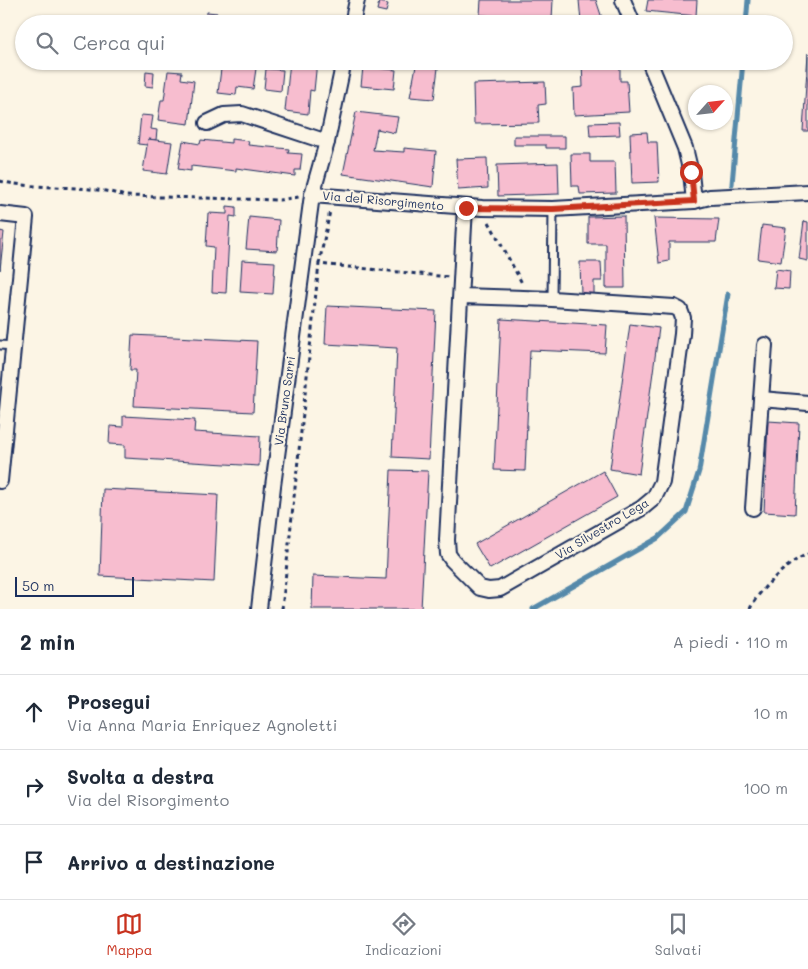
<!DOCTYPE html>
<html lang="it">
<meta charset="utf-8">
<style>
:root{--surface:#fff;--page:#f6f6f7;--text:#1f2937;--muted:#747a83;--line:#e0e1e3;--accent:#c8321e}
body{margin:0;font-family:Mali,sans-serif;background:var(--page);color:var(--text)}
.compass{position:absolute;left:688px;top:85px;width:45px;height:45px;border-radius:50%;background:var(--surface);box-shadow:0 1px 4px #0004;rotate:63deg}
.scale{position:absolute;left:15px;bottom:12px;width:119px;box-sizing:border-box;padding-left:5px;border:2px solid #1b2f5e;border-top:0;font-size:14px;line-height:18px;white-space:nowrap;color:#1b2f5e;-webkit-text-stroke:4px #fcf5e5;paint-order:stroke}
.stop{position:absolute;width:15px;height:15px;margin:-11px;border:4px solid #c8321e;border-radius:50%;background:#fff}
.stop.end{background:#c8321e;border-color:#fff;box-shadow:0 1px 5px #0008}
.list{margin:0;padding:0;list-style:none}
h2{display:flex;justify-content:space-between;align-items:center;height:65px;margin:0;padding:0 20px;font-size:21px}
h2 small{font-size:16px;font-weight:400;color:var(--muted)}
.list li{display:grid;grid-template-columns:32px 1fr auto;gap:15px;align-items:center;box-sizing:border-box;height:75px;padding:0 20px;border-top:1px solid var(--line)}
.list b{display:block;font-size:19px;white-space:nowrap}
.list p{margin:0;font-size:16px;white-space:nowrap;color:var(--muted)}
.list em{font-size:16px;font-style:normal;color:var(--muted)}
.icon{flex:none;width:28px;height:28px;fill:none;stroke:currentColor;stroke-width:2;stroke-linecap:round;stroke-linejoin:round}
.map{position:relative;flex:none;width:808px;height:609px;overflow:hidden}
.search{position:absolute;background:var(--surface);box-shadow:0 1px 4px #0004;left:15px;right:15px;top:15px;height:55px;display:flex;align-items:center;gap:12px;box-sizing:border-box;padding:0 18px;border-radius:28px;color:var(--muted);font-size:19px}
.sheet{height:290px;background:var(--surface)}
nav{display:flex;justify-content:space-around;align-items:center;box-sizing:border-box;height:70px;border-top:1px solid var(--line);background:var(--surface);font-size:14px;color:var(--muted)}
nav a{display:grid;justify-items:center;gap:2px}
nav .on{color:var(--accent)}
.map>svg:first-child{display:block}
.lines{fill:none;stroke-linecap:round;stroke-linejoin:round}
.stream{stroke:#5589aa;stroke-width:5}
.building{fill:#f7bdcf;stroke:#1b2f5e}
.service-casing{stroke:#1b2f5e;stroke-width:11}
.minor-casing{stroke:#1b2f5e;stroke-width:18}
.path{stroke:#1b2f5e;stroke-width:3;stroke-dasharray:4 4;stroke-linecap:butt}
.service{stroke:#fcf5e5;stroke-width:7}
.minor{stroke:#fcf5e5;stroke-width:14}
.route{stroke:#c8321e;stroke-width:6}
.labels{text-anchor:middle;stroke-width:4;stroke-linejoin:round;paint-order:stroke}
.street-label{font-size:12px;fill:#1b2f5e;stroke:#fcf5e5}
</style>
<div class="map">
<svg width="808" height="609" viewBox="0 0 808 609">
<rect width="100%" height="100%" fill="#fcf5e5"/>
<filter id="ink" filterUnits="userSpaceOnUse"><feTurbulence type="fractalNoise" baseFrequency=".02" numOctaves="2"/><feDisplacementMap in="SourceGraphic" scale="10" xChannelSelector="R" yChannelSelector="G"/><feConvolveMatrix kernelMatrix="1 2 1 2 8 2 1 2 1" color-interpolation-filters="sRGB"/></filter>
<g filter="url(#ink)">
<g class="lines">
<g class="stream">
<path d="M746 24 748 0"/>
<path d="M732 184 743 61"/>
<path d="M533 609 658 538 686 512 699 471 728 294"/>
</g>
</g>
<g class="building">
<path d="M481 0H553L552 19 480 15Z"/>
<path d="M579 0H596L603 21 581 22Z"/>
<path d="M648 0H697L696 16 646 11Z"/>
<path d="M379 2 388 4 386 12 377 10Z"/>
<path d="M207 12 217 13 215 24H206Z"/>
<path d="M373 20 398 24H372Z"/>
<path d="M808 53V131H803Z"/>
<path d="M222 61 240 63V61L257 62 253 89 237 87 236 95 218 93Z"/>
<path d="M290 61H317L314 91 310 90 308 114 285 111Z"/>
<path d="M469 61H489L491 67 469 66Z"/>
<path d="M582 61H620V81H627L629 112 574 115 573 88 583 87Z"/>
<path d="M416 66 438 68 434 99 410 97Z"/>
<path d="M363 67 396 70 394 89 361 86Z"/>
<path d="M266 69 283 70 281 91 264 89Z"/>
<path d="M146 71 154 72 153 87 145 86Z"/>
<path d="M168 71 182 72 181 79 194 81 189 124 158 120 161 100H164Z"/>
<path d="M545 82 546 104 538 105 539 123 474 124 473 84Z"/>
<path d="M356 112 398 117 395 133 377 129 373 150 404 152V148L436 151 433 187 343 174Z"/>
<path d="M141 115 153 116 151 129 157 130 156 140 148 139 147 145 138 144Z"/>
<path d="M619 122 620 135 590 136 589 123Z"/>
<path d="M647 132 648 142H657L659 182 632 183 630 133Z"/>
<path d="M514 136H565V148H546V145H514Z"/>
<path d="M148 139 172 142 167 174 143 171Z"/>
<path d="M231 139 249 141 248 145 289 149 288 153 302 154 300 170H295V176L236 168V171L191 166V171L178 169 183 141 200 144 201 140 231 143Z"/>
<path d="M571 154H590V162H615L616 193 580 194 579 186H572Z"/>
<path d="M487 158 488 188 458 190 456 159Z"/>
<path d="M558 163 559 194 498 196 497 165Z"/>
<path d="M227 206 236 207V217L230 216 226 293 212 292 214 247 206 246 208 213 227 214Z"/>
<path d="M624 216 625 288H606V244H588V217Z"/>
<path d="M249 217 279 220 277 251 246 249Z"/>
<path d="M654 218 719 219 716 242H669V261L659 263Z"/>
<path d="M804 221 808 222V261L799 259Z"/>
<path d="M762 225 786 228 781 262 758 259Z"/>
<path d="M0 231 4 232 0 270Z"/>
<path d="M242 260 275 262 273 294 240 292Z"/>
<path d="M580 262H601L602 281H594V294H581Z"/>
<path d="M776 269 790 271 789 289 774 288Z"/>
<path d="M327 306 436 311 429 459 392 457 397 348 325 344Z"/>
<path d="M501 319 607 325 605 353 530 350 525 471 494 470Z"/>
<path d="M630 324 659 328 639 474 610 469Z"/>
<path d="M132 335 257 341 253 412 134 406 136 370H130Z"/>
<path d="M123 416 195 420 194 432 260 436 259 466 125 458V445L109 444 110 426 123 427Z"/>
<path d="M768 421 799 423 795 514 764 512Z"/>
<path d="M391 470 428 471 421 609H312L313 576 386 579Z"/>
<path d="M603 471 617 497 490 569 475 544Z"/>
<path d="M103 489 218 495 214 582 100 576Z"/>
</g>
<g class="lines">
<defs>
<g id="service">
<path d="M552 299 553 209"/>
<path d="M0 345 14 346"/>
</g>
<g id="minor">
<path d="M623 0 633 24"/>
<path d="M352 24 357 0"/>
<path d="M649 61 685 148 691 173 694 201"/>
<path d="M207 123 224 115 242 114 327 142"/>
<path d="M312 195 482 208 553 209 694 201 710 197 808 192"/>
<path d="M0 214 26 217 0 481"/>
<path d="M461 296 552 299 674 307 680 310 683 318 682 334 662 482 654 498 642 508 500 589 489 590 480 588 452 560 448 554 447 540 465 207"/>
<path d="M761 399 808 403"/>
<path d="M753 508 765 345"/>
<path d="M259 609 273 486 312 195 327 142 344 61"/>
</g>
</defs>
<use href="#service" class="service-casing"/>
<use href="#minor" class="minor-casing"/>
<g class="path">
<path d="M0 181C41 191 85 183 125 196L279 200 299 197"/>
<path d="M489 222 523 285"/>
<path d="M319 264 330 211"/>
<path d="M282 609 319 264 449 277"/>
<path d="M750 609C759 589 788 562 808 554"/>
</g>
<use href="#service" class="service"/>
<use href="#minor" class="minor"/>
</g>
</g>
<g class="lines" filter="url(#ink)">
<path class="route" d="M466 208 553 209 694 201 691 172"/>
</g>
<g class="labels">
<g class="street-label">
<text transform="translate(383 201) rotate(5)" y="4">Via del Risorgimento</text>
<text transform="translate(285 401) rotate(-82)" y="4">Via Bruno Sarri</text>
<text transform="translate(602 529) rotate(-31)" y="4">Via Silvestro Lega</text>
</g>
</g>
</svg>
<svg class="compass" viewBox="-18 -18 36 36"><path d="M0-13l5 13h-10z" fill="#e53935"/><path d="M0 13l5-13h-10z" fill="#747a83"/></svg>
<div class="scale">50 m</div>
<div class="stop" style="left:691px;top:172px"></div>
<div class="stop end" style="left:466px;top:208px"></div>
<div class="search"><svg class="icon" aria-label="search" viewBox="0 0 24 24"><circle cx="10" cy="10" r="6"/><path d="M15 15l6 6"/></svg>Cerca qui</div>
</div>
<section class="sheet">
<h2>2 min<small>A piedi · 110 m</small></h2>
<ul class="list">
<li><svg class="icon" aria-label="ahead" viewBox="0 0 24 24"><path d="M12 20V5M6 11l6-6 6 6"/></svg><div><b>Prosegui</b><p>Via Anna Maria Enriquez Agnoletti</p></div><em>10 m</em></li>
<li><svg class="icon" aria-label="right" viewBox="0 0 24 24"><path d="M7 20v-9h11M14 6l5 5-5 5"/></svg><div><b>Svolta a destra</b><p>Via del Risorgimento</p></div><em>100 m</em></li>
<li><svg class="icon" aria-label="arrive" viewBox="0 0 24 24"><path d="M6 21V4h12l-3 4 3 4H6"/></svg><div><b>Arrivo a destinazione</b></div></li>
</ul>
</section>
<nav>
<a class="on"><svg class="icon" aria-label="map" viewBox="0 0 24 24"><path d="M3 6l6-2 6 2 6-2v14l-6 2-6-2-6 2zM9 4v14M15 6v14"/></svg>Mappa</a>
<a><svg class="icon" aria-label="directions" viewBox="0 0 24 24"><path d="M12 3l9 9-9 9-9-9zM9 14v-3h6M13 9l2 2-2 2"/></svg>Indicazioni</a>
<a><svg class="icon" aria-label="saved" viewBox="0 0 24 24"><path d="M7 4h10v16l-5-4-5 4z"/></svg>Salvati</a>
</nav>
